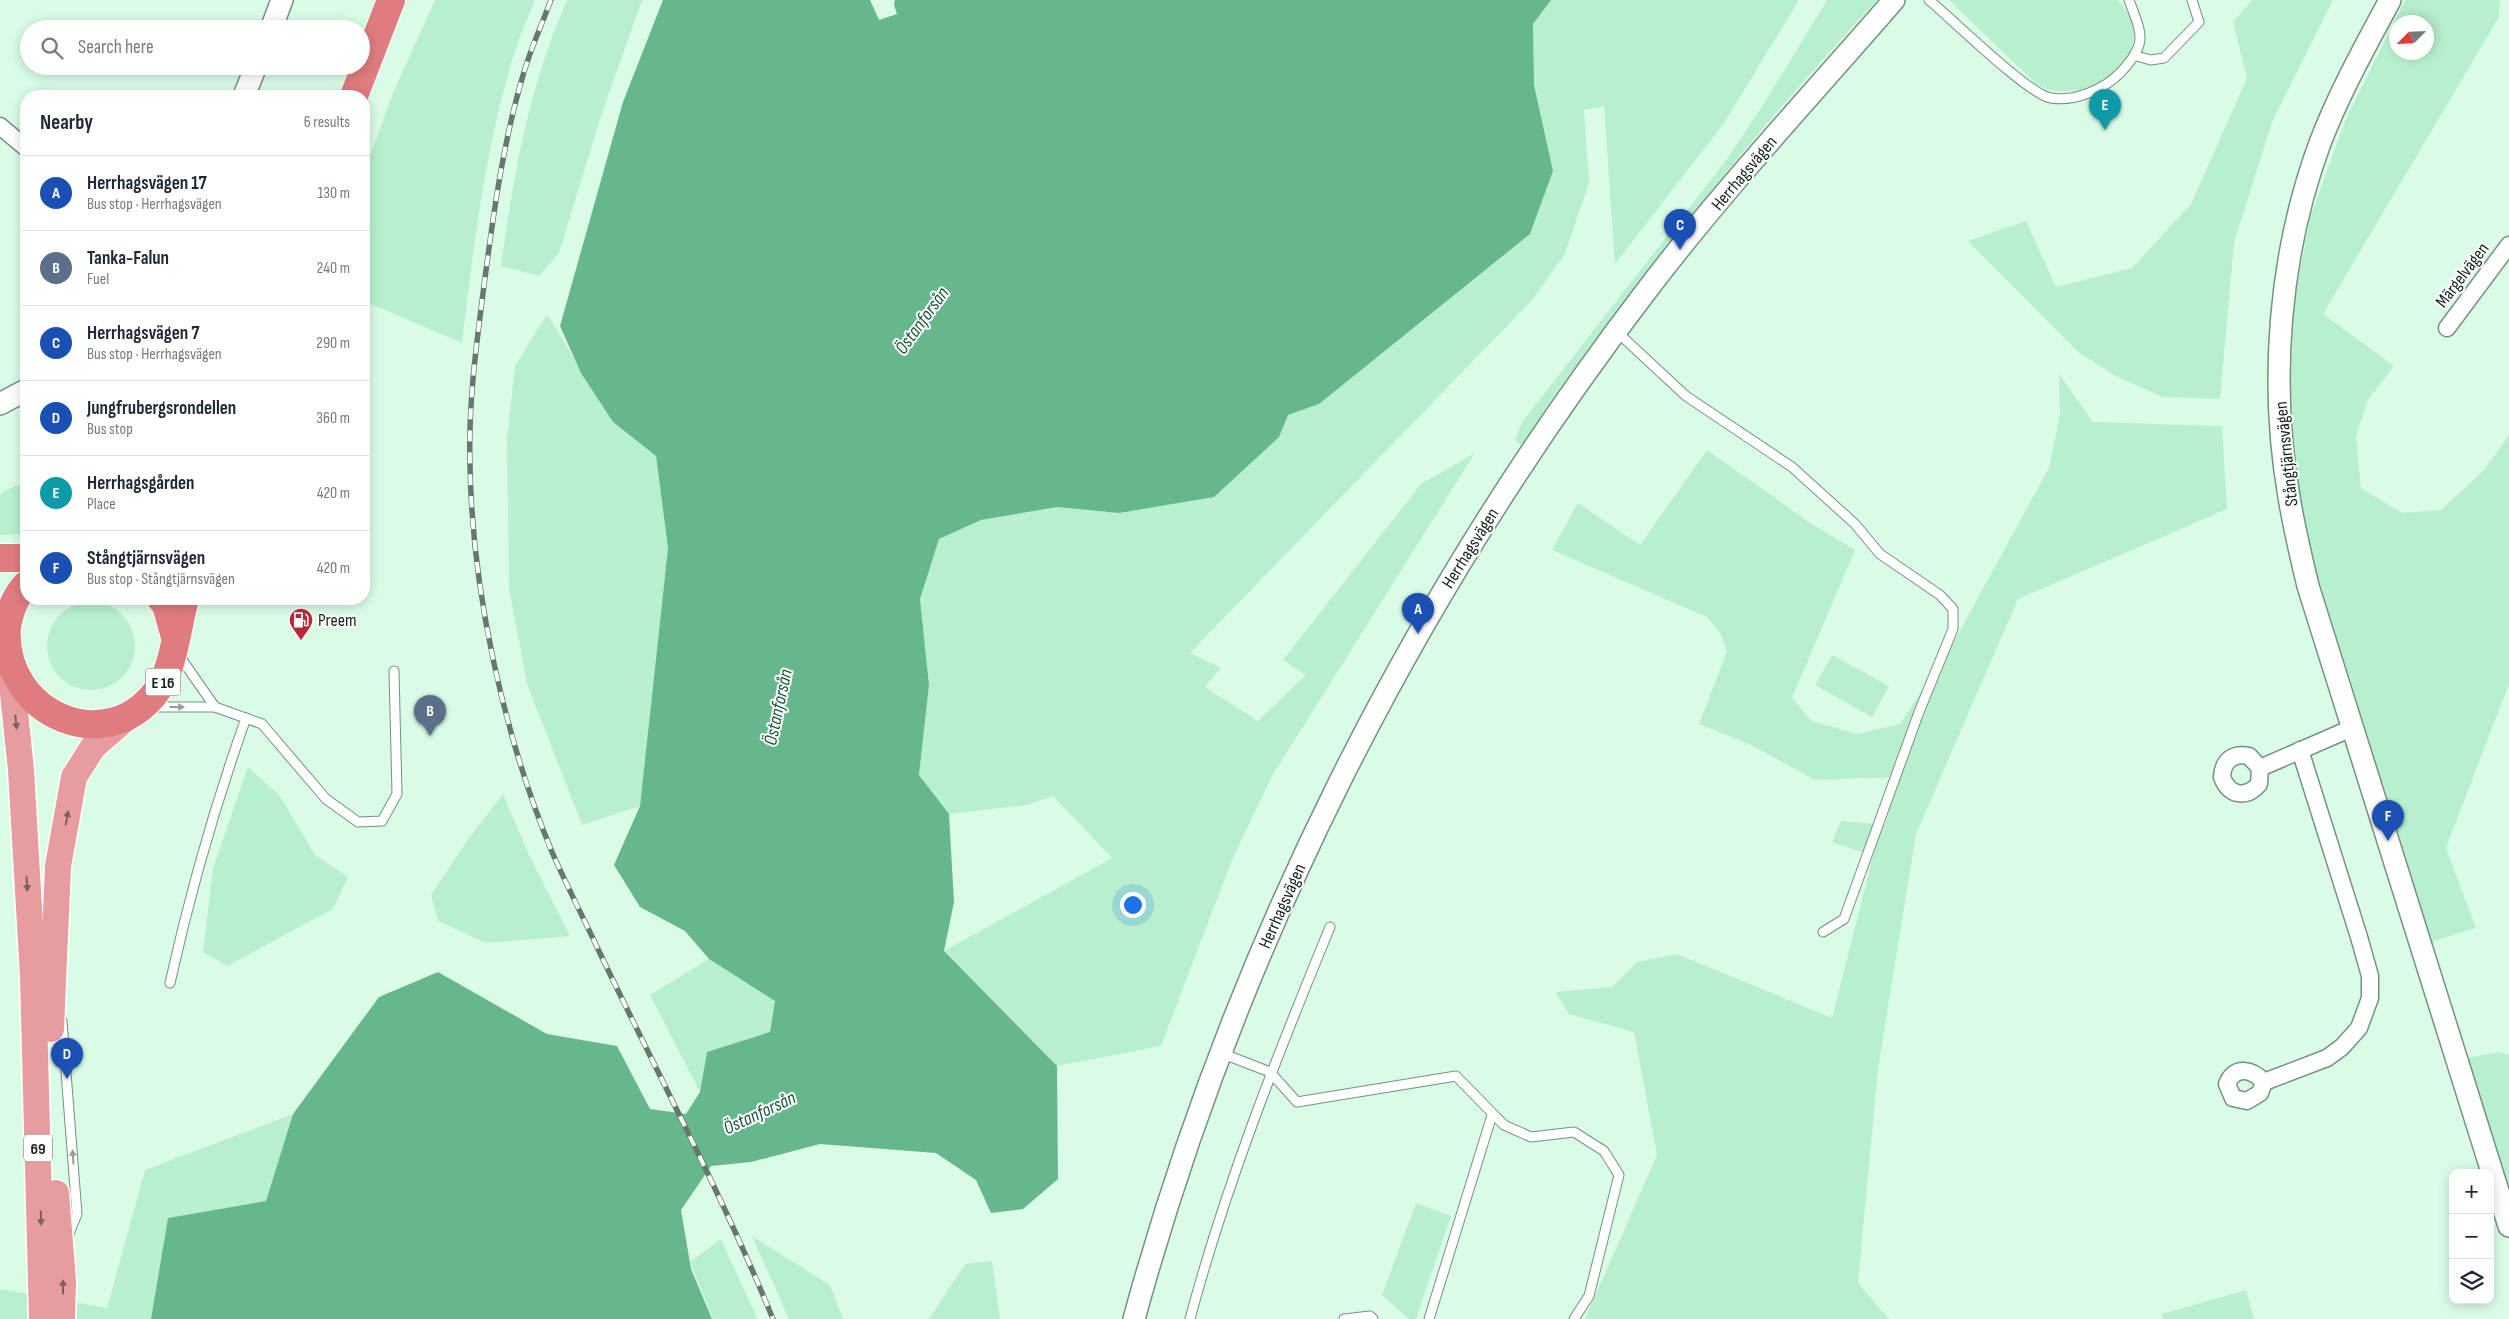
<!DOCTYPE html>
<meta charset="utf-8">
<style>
:root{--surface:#fff;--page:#f6f6f7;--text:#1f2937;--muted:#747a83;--line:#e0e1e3;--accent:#b92838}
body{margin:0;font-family:"Sofia Sans Condensed",sans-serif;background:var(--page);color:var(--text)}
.controls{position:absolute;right:15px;bottom:15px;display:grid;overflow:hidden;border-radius:10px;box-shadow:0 2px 12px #0003}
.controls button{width:45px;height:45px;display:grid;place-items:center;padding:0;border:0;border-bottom:1px solid var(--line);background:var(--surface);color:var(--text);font:25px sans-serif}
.compass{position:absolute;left:2389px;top:15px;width:45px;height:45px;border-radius:50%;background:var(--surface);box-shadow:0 2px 12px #0003;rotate:246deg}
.you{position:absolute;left:1132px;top:904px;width:18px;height:18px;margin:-12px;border:4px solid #fff;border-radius:50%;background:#1a73e8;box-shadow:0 0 0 8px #1a73e833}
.badge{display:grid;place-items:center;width:32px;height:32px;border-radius:50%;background:var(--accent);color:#fff;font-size:16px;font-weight:700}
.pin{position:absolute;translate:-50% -41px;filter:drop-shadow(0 1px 2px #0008)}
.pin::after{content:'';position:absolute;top:26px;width:18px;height:15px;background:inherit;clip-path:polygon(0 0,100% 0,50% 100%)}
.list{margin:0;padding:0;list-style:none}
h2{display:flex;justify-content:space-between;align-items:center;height:65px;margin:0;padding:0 20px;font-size:21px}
h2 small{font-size:16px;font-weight:400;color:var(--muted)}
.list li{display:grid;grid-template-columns:32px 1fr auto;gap:15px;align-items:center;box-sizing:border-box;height:75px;padding:0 20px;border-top:1px solid var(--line)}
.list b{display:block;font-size:19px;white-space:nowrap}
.list p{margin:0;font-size:16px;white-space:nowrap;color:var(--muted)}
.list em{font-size:16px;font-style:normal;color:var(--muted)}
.icon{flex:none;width:28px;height:28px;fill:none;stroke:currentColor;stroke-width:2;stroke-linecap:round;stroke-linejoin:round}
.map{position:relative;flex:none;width:2509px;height:1319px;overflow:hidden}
.search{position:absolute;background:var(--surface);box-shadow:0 2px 12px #0003;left:20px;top:20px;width:350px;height:55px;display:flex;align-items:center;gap:12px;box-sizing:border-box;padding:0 18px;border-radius:28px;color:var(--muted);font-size:19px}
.panel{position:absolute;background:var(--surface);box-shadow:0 2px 12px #0003;left:20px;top:90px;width:350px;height:515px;border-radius:20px}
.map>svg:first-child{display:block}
.green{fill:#b8f0cf;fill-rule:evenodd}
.water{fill:#67b78c}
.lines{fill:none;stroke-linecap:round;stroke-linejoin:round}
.service-casing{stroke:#739280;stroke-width:11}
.minor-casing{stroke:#739280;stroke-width:19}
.tertiary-casing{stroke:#739280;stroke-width:24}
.primary-casing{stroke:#fff;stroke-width:29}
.trunk-casing{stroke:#fff;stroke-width:30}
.service{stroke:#fff;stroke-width:9}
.minor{stroke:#fff;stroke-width:16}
.tertiary{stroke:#fff;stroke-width:21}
.primary{stroke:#e79d9f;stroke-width:26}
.trunk{stroke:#df7c7f;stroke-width:28}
.rail-casing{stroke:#64796c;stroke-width:5.5}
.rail{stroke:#fff;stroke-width:4;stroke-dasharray:11;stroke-linecap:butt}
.oneway{fill:#969c98}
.oneway2{fill:#7e605d}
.labels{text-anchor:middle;stroke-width:4;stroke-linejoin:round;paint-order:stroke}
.shield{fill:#fff;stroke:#5c655f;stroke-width:1}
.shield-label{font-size:16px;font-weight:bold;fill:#16231b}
.street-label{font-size:18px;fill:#16231b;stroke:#fff}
.poi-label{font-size:18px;fill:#16231b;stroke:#fff;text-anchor:start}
.water-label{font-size:19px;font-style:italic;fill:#185538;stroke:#fff}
</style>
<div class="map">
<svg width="2509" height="1319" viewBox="0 0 2509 1319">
<rect width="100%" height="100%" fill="#dafce7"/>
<g class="green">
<path d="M435 0H535C526 22 516 45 510 68 484 157 473 251 462 343L364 301V172L393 93Z"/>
<path d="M567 0H642L601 116 559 253 539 276 501 266C513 176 530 84 567 0Z"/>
<path d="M1551 0H1799L1724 123 1615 264 1604 106 1584 110 1589 183 1565 254 1532 300 1190 653 1221 668 1205 687 1258 721 1306 675 1283 660 1421 484 1475 453 1272 776 1232 860 1161 1046 1057 1066 944 951 1112 858 1053 796 1027 805 949 814 919 775 929 685 920 599 939 539 981 520 1057 507 1120 513 1279 437 1288 415 1319 404 1530 234 1553 171 1534 85 1533 24Z"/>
<path d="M1827 0H1877C1771 114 1669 238 1577 364 1566 380 1547 404 1539 420 1533 431 1533 442 1526 451L1515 439 1522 422 1724 163 1763 105Z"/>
<path d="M1949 0H2117C2173 53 2076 117 2033 81Z"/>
<path d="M2252 0H2333L2272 122 2234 243 2220 399 2163 397 2116 376 2078 352 1968 241 2026 221 2056 287 2132 268 2191 204 2247 78 2233 22Z"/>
<path d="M2405 0H2500L2499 17 2323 314 2394 366 2368 400 2356 436 2361 488 2402 513 2441 510 2484 470 2509 435V684L2446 848 2476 928 2428 943 2331 638 2307 545 2289 421 2293 309 2310 218 2345 121ZM2396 22H2426V52H2396Z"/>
<path d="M547 314 613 422 656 456 668 548 640 806 582 825 527 684 509 589 507 438 515 366Z"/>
<path d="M2059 374 2093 422 2222 426 2227 509 2018 599 1916 834 1878 1069 1858 1283 1889 1319H1585L1657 1155 1634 1032 1569 1014 1555 992 1612 987 1637 962 1677 954 1832 1018 1873 856 1832 842 1841 821 1885 825 1899 777 1815 780 1749 744 1699 724 1727 651 1720 633 1707 617 1552 550 1578 503 1640 545 1707 450 1809 522 1855 550 1792 698 1812 721 1857 734 1900 724 1957 636 2049 468 2060 414Z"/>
<path d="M26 482V534L0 535V495L4 491Z"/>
<circle cx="91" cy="646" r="44"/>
<path d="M1832 655 1889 686 1872 717 1815 685Z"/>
<path d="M248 767 280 796 315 855 348 877 333 909 227 966 203 952 213 868Z"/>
<path d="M503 794 529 855 570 936 486 943 438 921 431 895 468 839Z"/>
<path d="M709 959 775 1001 770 1032 707 1052 700 1092 650 995Z"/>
<path d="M2498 1052 2509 1055V1189L2466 1058Z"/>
<path d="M293 1114 266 1201 168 1218 151 1319H0V1289L107 1308 145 1170Z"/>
<path d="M1416 1203 1451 1216 1416 1319H1409L1382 1295Z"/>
<path d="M752 1236 830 1285 843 1319H789Z"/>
<path d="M721 1239 757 1318V1319H713L690 1262Z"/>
<path d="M992 1261 1000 1319H929L965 1264Z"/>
<path d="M2246 1290 2254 1319H2163L2162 1314Z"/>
</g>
<path class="water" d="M663 0H870L879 20 897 14 894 5 895 0H1551L1533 24 1534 85 1553 171 1530 234 1319 404 1288 415 1279 437 1214 497 1119 513 1057 507 981 520 939 539 920 599 929 685 919 775 949 814 954 902 944 951 1057 1066 1058 1179 1023 1209 991 1213 976 1180 936 1153 820 1144 751 1162 711 1166 681 1210 691 1269 712 1319H151L168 1218 266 1201 293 1114 379 997 438 972 547 1034 617 1046 650 1109 686 1114 700 1092 707 1052 770 1032 775 1001 709 959 685 931 640 907 614 865 640 806 668 548 656 456 613 422 581 373 560 326 623 102Z"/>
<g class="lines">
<defs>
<g id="service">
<path d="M1929 0C1952 19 2029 95 2051 98 2075 102 2105 89 2121 72 2148 43 2142 35 2129 0"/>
<path d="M2136 56 2151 60 2164 58 2199 22 2192 0"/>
<path d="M1616 331 1686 396 1792 467 1855 524 1880 554 1940 595 1953 609V629L1919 712 1844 919 1823 932"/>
<path d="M178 654 215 707"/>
<path d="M148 707H215L262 724 326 799 358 822 382 821 397 794 394 671"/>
<path d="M170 983C190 893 215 805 246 718"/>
<path d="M62 1021 77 1214 68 1236"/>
<path d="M1221 1053 1270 1072 1297 1102 1456 1076 1504 1125 1531 1137 1574 1132 1604 1151 1619 1175 1589 1296 1574 1319"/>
<path d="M1190 1319C1226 1184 1277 1056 1330 927"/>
<path d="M1344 1319 1370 1316 1373 1319"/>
<path d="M1429 1319 1492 1115"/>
</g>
<g id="minor">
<path d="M0 126 26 148"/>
<path d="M2447 328 2509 245"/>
<path d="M2260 768 2249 756C2233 753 2223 760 2222 777 2229 796 2246 799 2259 784L2260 768 2352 728"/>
<path d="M2264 1082C2252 1069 2235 1065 2227 1084L2233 1098 2247 1101 2260 1093 2264 1082 2327 1058 2342 1047 2359 1028 2370 998V976L2359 937 2300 750"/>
</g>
<g id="tertiary">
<path d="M2390 0C2365 47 2339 93 2320 143 2279 254 2269 381 2289 497 2294 527 2301 557 2308 586L2509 1226"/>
<path d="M271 29 282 0"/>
<path d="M244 96 256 66"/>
<path d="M0 404 26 390"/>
<path d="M1134 1319C1235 949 1411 599 1644 294 1721 192 1810 97 1894 0"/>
</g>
<g id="primary">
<path d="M11 674 21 770 33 977 42 1319"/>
<path d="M51 1029 58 866 74 777 93 747 131 714"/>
<path d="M56 1193 63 1281 62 1319"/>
</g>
<g id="trunk">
<path d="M354 96 391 0"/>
<path d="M0 558H26"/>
<path d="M26 585C15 596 10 611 7 626 0 717 114 763 162 683 173 666 179 620 185 599"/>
<path d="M161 599 166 605 175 637"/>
</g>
</defs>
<use href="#service" class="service-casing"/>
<use href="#minor" class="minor-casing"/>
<use href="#tertiary" class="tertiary-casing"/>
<use href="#primary" class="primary-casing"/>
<use href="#trunk" class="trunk-casing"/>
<use href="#service" class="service"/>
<use href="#minor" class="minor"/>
<use href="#tertiary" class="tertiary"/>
<use href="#primary" class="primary"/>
<use href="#trunk" class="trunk"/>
<defs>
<path id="rail" d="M551 0C542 24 531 48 524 72 504 138 494 209 485 278 477 340 468 402 470 465 472 591 504 736 552 852 566 884 582 915 597 947 656 1071 721 1192 773 1319"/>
</defs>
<use href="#rail" class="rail-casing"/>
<use href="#rail" class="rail"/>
</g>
<defs><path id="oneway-solid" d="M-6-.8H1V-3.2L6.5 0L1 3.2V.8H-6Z" transform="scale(1.25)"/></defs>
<g class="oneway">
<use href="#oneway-solid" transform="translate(177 707)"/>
<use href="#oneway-solid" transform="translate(73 1157) rotate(-94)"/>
</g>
<g class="oneway2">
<use href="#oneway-solid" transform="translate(16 722) rotate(84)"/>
<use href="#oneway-solid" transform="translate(67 818) rotate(-80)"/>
<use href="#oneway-solid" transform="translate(27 884) rotate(86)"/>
<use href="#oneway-solid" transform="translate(41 1218) rotate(89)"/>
<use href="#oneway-solid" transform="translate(63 1287) rotate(-90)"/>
</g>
<defs>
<symbol id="fuel-pin" viewBox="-11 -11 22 30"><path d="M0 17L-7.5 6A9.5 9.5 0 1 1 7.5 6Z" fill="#b92838" stroke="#fff"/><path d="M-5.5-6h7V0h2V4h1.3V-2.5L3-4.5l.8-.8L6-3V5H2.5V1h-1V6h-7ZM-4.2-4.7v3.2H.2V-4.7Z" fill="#fff"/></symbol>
</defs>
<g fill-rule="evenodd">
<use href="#fuel-pin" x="287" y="606" width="28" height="38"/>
</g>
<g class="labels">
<g class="shield">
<rect x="145.5" y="668.5" width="35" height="27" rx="4"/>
<rect x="24" y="1134.5" width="28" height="27" rx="4"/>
</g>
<g class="shield-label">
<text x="163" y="688">E 16</text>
<text x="38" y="1154">69</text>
</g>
<g class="street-label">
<text transform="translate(1744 173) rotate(-50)" y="6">Herrhagsvägen</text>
<text transform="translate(2462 275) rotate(-53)" y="6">Märgelvägen</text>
<text transform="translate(2286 454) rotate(-96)" y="6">Stångtjärnsvägen</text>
<text transform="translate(1470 548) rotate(-58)" y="6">Herrhagsvägen</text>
<text transform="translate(1282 906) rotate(-66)" y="6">Herrhagsvägen</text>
</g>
<g class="poi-label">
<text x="318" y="626">Preem</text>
</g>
<g class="water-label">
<text transform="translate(921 320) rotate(-54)" y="7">Östanforsån</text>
<text transform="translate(777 707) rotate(-78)" y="7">Östanforsån</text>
<text transform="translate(759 1112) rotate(-25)" y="7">Östanforsån</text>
</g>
</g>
</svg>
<div class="controls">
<button>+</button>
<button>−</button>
<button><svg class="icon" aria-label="layers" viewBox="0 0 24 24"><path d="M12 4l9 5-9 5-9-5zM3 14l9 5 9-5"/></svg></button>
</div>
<svg class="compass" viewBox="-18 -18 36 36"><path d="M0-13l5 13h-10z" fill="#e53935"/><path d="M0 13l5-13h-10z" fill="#747a83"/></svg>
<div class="you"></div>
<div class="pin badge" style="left:1418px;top:634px;background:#1a4fb4">A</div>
<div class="pin badge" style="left:430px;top:736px;background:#5c6f8a">B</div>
<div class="pin badge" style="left:1680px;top:250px;background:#1a4fb4">C</div>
<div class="pin badge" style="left:67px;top:1079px;background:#1a4fb4">D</div>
<div class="pin badge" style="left:2105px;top:130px;background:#0f9aa8">E</div>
<div class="pin badge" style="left:2388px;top:841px;background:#1a4fb4">F</div>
<div class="search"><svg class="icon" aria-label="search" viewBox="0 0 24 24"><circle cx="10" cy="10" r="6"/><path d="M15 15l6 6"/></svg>Search here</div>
<section class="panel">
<h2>Nearby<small>6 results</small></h2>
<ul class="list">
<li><span class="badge" style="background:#1a4fb4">A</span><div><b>Herrhagsvägen 17</b><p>Bus stop · Herrhagsvägen</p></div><em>130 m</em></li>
<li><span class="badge" style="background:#5c6f8a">B</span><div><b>Tanka-Falun</b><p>Fuel</p></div><em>240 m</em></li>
<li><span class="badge" style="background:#1a4fb4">C</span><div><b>Herrhagsvägen 7</b><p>Bus stop · Herrhagsvägen</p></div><em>290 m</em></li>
<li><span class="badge" style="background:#1a4fb4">D</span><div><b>Jungfrubergsrondellen</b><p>Bus stop</p></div><em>360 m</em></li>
<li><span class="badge" style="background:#0f9aa8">E</span><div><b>Herrhagsgården</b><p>Place</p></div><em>420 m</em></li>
<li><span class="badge" style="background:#1a4fb4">F</span><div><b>Stångtjärnsvägen</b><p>Bus stop · Stångtjärnsvägen</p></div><em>420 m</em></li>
</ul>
</section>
</div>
